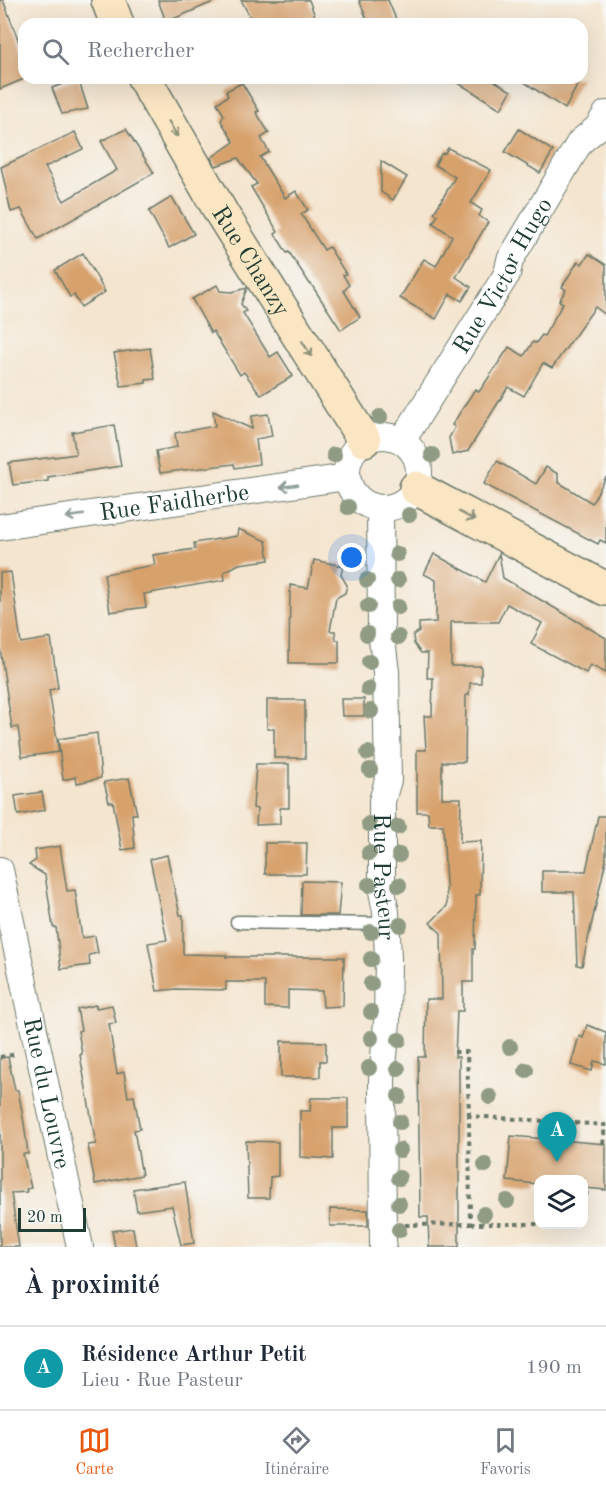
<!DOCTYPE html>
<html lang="fr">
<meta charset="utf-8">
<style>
:root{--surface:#fff;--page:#f2f2f3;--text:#1f2937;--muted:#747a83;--line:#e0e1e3;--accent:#ea580c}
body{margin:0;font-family:"Old Standard TT",serif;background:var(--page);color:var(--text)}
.controls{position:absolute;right:18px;bottom:18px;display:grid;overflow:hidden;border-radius:12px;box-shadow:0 6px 24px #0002}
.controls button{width:54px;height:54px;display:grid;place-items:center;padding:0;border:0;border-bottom:2px solid var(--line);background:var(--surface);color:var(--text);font:30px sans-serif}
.scale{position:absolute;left:18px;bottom:15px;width:68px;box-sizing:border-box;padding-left:6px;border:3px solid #1f3d34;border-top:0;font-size:16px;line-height:21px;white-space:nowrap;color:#1f3d34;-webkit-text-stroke:4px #f6f6f2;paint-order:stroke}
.you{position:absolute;left:352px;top:558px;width:21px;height:21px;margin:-15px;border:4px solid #fff;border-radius:50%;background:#1a73e8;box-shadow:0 0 0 9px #1a73e833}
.badge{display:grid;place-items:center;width:39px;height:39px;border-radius:50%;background:var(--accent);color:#fff;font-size:20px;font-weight:700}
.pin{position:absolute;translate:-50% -50px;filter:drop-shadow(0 2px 3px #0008)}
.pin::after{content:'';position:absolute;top:32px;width:21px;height:18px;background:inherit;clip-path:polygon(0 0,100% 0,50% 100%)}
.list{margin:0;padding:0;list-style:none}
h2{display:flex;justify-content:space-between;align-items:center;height:78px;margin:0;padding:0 24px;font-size:26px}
h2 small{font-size:20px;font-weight:400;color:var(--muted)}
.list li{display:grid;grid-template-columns:39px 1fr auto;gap:18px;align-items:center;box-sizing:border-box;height:84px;padding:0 24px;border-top:2px solid var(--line)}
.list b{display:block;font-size:22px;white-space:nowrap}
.list p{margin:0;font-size:20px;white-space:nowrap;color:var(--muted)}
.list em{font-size:20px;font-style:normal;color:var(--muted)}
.icon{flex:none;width:33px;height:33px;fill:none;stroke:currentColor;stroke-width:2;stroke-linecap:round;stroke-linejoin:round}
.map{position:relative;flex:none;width:606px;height:1247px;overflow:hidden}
.search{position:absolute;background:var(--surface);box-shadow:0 6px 24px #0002;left:18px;right:18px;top:18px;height:66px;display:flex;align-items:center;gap:15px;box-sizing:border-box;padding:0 21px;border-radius:18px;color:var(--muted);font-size:22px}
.sheet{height:162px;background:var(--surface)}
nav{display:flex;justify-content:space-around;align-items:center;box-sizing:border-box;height:84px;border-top:2px solid var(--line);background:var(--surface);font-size:16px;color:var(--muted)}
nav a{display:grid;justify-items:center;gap:3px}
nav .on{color:var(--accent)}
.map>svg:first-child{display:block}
.building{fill:#d7a16c}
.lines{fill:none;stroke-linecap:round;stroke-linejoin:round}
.lane-casing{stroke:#6a786a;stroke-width:15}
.street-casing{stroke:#6a786a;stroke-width:28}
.secondary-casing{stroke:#6a786a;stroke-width:36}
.path{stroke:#6a786a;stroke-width:4;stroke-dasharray:4.5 4.5;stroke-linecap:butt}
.lane{stroke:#fff;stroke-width:12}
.street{stroke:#fff;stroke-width:26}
.secondary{stroke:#fbe6c4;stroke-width:33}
.tree{fill:#8f9b82}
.oneway{stroke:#8d927c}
.oneway2{stroke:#8f9e9a}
.labels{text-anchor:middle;stroke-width:4.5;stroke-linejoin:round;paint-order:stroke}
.street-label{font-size:24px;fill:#1f3d34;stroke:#f6f6f2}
</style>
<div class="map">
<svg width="606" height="1247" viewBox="0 0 606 1247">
<rect width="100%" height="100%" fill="#f6f6f2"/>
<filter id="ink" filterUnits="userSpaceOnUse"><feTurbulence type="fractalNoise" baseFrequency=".0167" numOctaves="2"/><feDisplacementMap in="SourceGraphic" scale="12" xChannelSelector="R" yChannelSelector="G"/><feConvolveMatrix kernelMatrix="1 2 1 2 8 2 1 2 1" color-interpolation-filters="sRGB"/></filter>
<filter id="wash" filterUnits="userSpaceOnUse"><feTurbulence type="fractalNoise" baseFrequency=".008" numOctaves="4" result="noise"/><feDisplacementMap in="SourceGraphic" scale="24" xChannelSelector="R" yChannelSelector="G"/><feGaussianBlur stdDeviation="1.35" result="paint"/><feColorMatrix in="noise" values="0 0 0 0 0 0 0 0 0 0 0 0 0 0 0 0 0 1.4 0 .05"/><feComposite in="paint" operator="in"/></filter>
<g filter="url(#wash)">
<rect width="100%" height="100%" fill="#f4e5cf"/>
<g id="blocks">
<g class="building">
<path d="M0 0H3L24 55V79L0 89Z"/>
<path d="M158 0H218L166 22Z"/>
<path d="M241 0H309L316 19 313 20 314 24H254Z"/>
<path d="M359 0H388L398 24H369Z"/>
<path d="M78 78 88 109 62 114 52 88Z"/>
<path d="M450 78H490L511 91 501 109Z"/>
<path d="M518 78H581L565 109Z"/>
<path d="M242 83 259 111 256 112 269 133 261 138 269 152 260 157 285 198 296 191 308 210 301 214 324 250 329 247 346 274 343 275 349 285 344 291 360 317 341 330 311 284H310L289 252 287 253 275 234 278 232 251 187 257 184 238 158 216 166 211 158 234 142 221 121 224 115 217 103 228 96 226 91Z"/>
<path d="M126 129 154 173 38 239 21 209 11 212 1 167 75 132 83 149 45 167 64 201 117 170 101 141Z"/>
<path d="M519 129 553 151 540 173 505 152Z"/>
<path d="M448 148 491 170 471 203 482 210 479 216 488 222 456 277 471 287 462 301 450 294 436 319 400 298 424 259 436 266 452 236 433 223 438 215 434 213 455 177 435 165 441 154 445 153Z"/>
<path d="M381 161 407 177 393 200 381 192Z"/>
<path d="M172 197 194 234 169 248 149 211Z"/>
<path d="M83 253 105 292 81 307 74 295 70 297 55 270Z"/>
<path d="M589 254 606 265V315L595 307 552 368 543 363 524 396 508 387 468 451 452 455 449 438 455 427 452 425 475 389 479 392 509 347 524 356 533 342 536 343 542 335 544 336 563 303 559 301 566 290 562 287 578 261 582 264Z"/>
<path d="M217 285 220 291 232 292 247 288 241 304 246 311 243 313 270 357 278 352 293 376 261 395 244 372 240 375 213 331 211 333 192 299Z"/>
<path d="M150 348 155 379 146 380V383L121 386 114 353Z"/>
<path d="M213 411 252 429V416L268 414 272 436 256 439 259 464 235 468 234 464 160 473 156 451 177 447 175 433 215 426Z"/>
<path d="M114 425 121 466 48 477V481L13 485 9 463 76 454 72 432Z"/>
<path d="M497 461 536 484 546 467 558 474V482L592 503 606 477V543L600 540 598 544 484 484Z"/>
<path d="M238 529 266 541 269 560 239 564 224 572 225 580 144 594 146 607 110 612 104 574 155 565 153 555 195 549 194 543 237 536Z"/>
<path d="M434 554 485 582 499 554 503 578 606 638V673L590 665 586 673 531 644 542 623 507 604 498 622H451V666H481V683H470L469 695H466L465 762H442V798H461L460 842 481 841 480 895H476L475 949H473V982H463V1011H457L455 1057H459V1247H429L428 1217H420L418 1057H425L426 999H442L441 933 430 923 447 906 443 825H429L428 812H417V750H426L424 716H432L433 678H427L428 653H421L414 644 413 635 419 631V623L436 622V580L424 574Z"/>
<path d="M314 560 343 566 341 575 347 585 345 593 336 598 330 631H335L336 640H339V663H289L290 585 308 588Z"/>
<path d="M11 572 21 643 51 638 58 688 49 690 59 752 22 757 18 727 12 728 0 648V573Z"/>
<path d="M341 699H364V716H342Z"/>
<path d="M267 700H305V758H274V729H267Z"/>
<path d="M97 733 101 778 77 783 76 777 63 780 58 739Z"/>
<path d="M256 764H289V808H280V824L256 825 257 809 253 808Z"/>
<path d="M129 778 137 814H132L135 848 122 850 113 802H109L104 782Z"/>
<path d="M42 792 45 810 18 815 15 796Z"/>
<path d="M598 816H606V860L582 966 577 965 574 892H542V871H586Z"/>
<path d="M265 843H307L306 874H265Z"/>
<path d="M60 846 67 891 75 890 82 938 95 936 98 953 89 955 90 965 61 969 56 927H53L45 875 29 865 36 860 35 850Z"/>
<path d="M167 855 180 915H183V954L226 955V957H344L343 1006 323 1007 322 991 288 990V1008L265 1007V982H226V990L176 989 157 991 148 943 167 940 150 859Z"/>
<path d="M302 881 341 882 338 915H301Z"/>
<path d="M96 1005V1008L112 1005 116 1023 109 1024 117 1074 124 1072 128 1097 134 1096 140 1129 134 1130 142 1175 95 1184 88 1145 96 1144 80 1055 82 1054 78 1031 81 1030 77 1009Z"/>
<path d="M587 1025 606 1032V1064L594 1061 592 1071 571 1065 579 1036 583 1038Z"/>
<path d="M281 1041 326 1042V1061H320V1077H281Z"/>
<path d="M8 1057 15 1090H18L24 1123 28 1154H23L31 1188 26 1189 27 1192 11 1193 19 1247H0V1058Z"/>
<path d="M311 1098H348V1128H333V1159L300 1157V1111H310Z"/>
<path d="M511 1136 606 1144V1190L584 1188V1179H538V1184L507 1181Z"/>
<path d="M246 1141 278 1142V1176L270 1177 269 1198H248Z"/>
<path d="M185 1182 194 1243 181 1245 172 1206 137 1211 133 1189Z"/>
<path d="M330 1209 368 1210V1226H330Z"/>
<path d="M133 1228 136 1247H115L112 1231Z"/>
</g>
</g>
</g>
<g filter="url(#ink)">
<use href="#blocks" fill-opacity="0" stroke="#6a786a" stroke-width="1.5"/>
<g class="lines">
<defs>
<path id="lane" d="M237 922 387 924"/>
<g id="street">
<circle cx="383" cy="472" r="36"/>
<path id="s1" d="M402 441 507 274 510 260 580 142 597 128 606 114"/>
<path id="s2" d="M380 509 381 631 386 672 388 780 382 801V891L386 912 388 958 387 1021 382 1080 383 1247"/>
<path id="s3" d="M0 527 347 477"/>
<path id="s4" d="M0 870 80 1247"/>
</g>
<g id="secondary">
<path d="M108 0 117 24"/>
<path id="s5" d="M144 78 222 214 364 440"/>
<path d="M416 488 606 589"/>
</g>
</defs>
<use href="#lane" class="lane-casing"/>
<use href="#street" class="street-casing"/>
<use href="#secondary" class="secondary-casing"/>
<g class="path">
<path d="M454 1052H467L469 1116"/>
<path d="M0 1057 17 1054"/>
<path d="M568 1141 569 1123"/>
<path d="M603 1144 605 1125"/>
<path d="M584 1193 590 1194"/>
<path d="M470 1224H538"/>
<path d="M405 1225 470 1224 469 1116 606 1125"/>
</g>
<use href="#lane" class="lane"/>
<use href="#street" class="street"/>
<use href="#secondary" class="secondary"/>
</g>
<g class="tree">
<circle cx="380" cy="417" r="8"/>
<circle cx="334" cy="455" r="8"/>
<circle cx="432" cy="455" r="8"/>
<circle cx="348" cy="507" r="8"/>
<circle cx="409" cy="515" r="8"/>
<circle cx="397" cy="554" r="8"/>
<circle cx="367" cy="580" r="8"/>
<circle cx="398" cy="580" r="8"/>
<circle cx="368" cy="606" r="8"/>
<circle cx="398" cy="607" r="8"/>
<circle cx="367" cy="634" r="8"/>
<circle cx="398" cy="637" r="8"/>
<circle cx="369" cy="662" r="8"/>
<circle cx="368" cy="689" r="8"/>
<circle cx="371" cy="711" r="8"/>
<circle cx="368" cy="753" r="8"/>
<circle cx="370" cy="770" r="8"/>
<circle cx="369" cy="824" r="8"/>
<circle cx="398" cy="827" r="8"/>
<circle cx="369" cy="853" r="8"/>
<circle cx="399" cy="855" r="8"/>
<circle cx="369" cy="885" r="8"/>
<circle cx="399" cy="885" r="8"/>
<circle cx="400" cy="925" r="8"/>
<circle cx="371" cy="932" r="8"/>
<circle cx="371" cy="959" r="8"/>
<circle cx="371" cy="984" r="8"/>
<circle cx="371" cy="1012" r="8"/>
<circle cx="371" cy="1038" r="8"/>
<circle cx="399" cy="1040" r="8"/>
<circle cx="510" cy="1047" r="8"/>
<circle cx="369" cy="1068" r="8"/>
<circle cx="398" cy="1069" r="8"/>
<circle cx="526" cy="1070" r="8"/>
<circle cx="399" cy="1096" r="8"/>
<circle cx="490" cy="1097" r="8"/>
<circle cx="400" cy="1122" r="8"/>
<circle cx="400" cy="1150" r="8"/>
<circle cx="485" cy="1165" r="8"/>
<circle cx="399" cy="1178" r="8"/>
<circle cx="507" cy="1201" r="8"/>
<circle cx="399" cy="1204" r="8"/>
<circle cx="484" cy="1214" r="8"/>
<circle cx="399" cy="1230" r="8"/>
</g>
<defs><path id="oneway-shaft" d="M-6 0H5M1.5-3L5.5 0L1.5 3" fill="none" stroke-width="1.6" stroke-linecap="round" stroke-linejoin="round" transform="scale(1.5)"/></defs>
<g class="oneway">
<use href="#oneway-shaft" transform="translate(173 129) rotate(60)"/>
<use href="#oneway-shaft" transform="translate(307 349) rotate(58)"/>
<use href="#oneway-shaft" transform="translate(467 516) rotate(28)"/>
</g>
<g class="oneway2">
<use href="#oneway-shaft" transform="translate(289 486) rotate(172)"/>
<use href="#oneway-shaft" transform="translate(75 516) rotate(172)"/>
</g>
</g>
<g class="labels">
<g class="street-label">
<text dy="8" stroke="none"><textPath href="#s5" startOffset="212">Rue Chanzy</textPath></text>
<text dy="8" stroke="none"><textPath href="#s1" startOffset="194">Rue Victor Hugo</textPath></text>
<text dy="8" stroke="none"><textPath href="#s3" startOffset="176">Rue Faidherbe</textPath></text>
<text dy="8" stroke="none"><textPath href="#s2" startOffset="369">Rue Pasteur</textPath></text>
<text dy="8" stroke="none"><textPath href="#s4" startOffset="228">Rue du Louvre</textPath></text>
</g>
</g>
</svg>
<div class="controls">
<button><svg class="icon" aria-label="layers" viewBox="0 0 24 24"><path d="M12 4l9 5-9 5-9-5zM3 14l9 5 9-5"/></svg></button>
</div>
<div class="scale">20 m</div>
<div class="you"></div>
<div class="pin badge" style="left:557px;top:1162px;background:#0f9aa8">A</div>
<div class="search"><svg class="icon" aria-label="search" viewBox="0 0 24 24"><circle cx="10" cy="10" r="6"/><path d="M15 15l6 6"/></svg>Rechercher</div>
</div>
<section class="sheet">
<h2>À proximité<small></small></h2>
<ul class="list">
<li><span class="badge" style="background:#0f9aa8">A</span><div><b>Résidence Arthur Petit</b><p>Lieu · Rue Pasteur</p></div><em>190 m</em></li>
</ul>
</section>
<nav>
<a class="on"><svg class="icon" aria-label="map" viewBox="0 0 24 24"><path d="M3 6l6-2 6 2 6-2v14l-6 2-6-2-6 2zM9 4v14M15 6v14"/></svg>Carte</a>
<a><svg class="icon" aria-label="directions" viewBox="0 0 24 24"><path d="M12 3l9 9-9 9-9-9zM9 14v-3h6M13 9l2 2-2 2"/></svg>Itinéraire</a>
<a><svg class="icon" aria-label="saved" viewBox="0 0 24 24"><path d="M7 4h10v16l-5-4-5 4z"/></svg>Favoris</a>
</nav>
